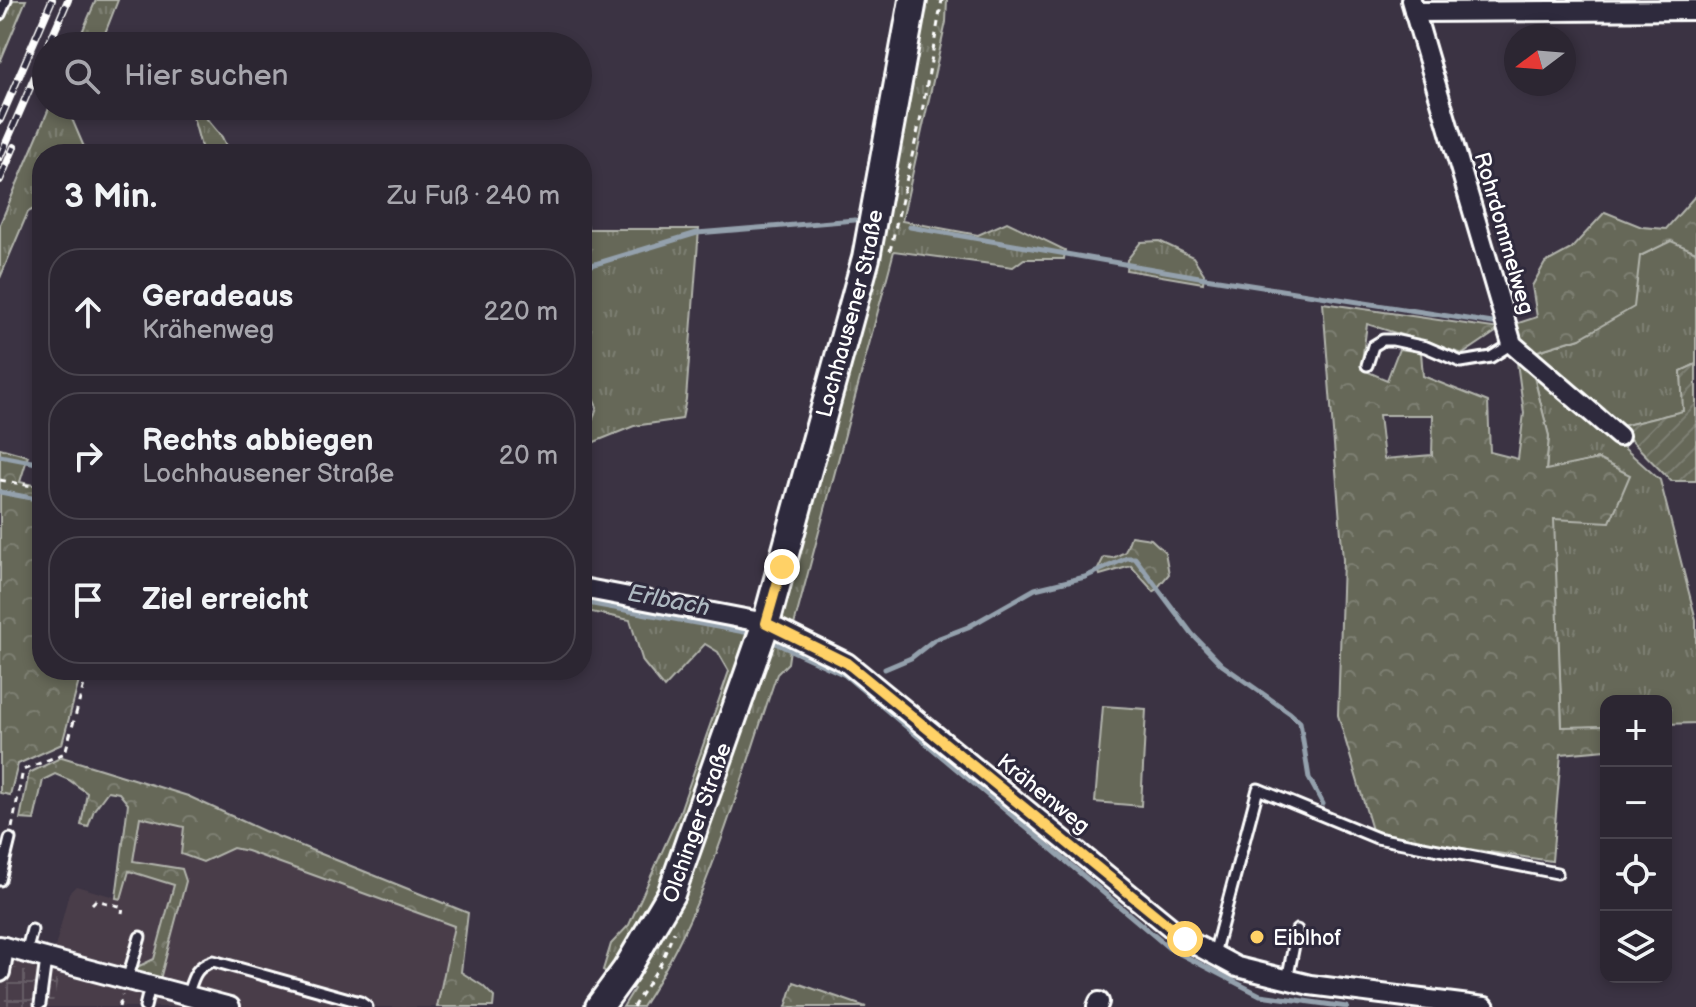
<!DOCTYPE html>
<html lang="de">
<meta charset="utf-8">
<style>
:root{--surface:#2c2632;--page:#38323e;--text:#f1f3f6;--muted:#a6a5ac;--line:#48434d}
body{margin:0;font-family:"Balsamiq Sans",sans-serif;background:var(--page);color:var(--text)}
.controls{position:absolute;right:24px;bottom:24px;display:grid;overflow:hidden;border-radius:16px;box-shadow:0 4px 12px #0003}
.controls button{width:72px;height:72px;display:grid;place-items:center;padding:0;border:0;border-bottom:2px solid var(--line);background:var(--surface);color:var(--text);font:40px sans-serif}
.compass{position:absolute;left:1504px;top:24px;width:72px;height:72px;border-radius:50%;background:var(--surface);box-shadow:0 4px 12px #0003;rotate:254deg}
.stop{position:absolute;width:24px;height:24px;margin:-18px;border:6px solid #ffd166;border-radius:50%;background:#fff}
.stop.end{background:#ffd166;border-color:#fff;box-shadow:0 2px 8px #0008}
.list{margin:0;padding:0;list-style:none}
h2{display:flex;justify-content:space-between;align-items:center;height:104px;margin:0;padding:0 32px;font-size:34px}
h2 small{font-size:26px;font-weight:400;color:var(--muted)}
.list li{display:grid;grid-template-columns:52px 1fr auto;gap:24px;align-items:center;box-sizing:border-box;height:128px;margin:0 16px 16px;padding:0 16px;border:2px solid var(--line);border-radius:32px}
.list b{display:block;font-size:30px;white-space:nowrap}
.list p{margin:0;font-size:26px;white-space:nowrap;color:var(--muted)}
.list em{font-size:26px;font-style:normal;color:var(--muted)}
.icon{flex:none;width:44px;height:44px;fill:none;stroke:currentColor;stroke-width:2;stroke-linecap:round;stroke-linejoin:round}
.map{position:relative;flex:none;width:1696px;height:1007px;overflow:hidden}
.search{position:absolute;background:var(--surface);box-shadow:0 4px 12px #0003;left:32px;top:32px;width:560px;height:88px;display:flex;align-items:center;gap:20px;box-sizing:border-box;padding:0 28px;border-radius:44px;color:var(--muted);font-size:30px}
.panel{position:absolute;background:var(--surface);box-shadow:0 4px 12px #0003;left:32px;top:144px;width:560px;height:536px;border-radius:32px}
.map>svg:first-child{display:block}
.built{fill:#4a3e4a}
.industrial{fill:url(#industrial-grid)}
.grass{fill:url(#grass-tufts);stroke:#b2b4ac;stroke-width:2}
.forest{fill:url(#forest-crowns);stroke:#b2b4ac;stroke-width:2;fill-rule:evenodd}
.garden{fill:url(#garden-furrows);stroke:#b2b4ac;stroke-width:2}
.pitch{fill:#666859;stroke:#b2b4ac;stroke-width:2}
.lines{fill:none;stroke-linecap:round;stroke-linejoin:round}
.stream{stroke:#94a1ad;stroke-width:5}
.service-casing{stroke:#fff;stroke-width:15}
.minor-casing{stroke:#fff;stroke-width:24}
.secondary-casing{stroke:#fff;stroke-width:32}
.path{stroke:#fff;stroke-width:3;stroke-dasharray:6 6;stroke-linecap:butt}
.service{stroke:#2f2a3d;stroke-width:9}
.minor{stroke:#2f2a3d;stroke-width:18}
.secondary{stroke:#2f2a3d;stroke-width:26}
.rail-casing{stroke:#fff;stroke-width:8}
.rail{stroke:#2f2a3d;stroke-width:5;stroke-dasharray:15;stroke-linecap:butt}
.route{stroke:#ffd166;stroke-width:10}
.poi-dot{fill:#ffd166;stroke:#2f2a3d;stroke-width:3}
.labels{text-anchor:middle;stroke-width:6;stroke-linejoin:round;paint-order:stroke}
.street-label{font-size:22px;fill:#fff;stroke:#2f2a3d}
.poi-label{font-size:22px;fill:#fff;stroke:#2f2a3d;text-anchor:start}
.water-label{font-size:24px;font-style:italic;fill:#aeb9c1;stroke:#2f2a3d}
</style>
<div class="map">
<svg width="1696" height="1007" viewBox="0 0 1696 1007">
<defs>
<pattern id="industrial-grid" width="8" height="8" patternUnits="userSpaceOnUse" patternTransform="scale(2)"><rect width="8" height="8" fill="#4a3e4a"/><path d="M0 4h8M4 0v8" fill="none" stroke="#655b65"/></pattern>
<pattern id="grass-tufts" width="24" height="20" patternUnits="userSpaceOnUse" patternTransform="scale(2)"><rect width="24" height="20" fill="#666859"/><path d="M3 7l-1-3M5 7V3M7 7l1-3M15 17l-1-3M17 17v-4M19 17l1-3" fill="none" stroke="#7d7f72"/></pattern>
<pattern id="forest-crowns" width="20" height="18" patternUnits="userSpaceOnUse" patternTransform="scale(2)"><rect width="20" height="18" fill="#666859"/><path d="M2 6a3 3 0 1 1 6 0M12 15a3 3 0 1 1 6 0" fill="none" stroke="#7d7f72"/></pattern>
<pattern id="garden-furrows" width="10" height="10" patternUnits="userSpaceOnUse" patternTransform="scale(2)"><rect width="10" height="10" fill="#666859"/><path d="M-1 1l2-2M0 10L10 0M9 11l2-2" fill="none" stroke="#7d7f72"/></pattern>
</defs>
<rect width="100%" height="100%" fill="#3b3343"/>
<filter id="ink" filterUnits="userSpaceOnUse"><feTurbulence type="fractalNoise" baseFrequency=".0125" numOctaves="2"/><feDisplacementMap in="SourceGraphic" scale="16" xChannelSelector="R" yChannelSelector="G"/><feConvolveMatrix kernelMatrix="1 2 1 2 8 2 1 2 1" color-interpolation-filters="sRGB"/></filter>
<g filter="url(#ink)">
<path class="built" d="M135 805 463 913 439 1007H0V937L54 952 69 893 76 886 121 899Z"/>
<path class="industrial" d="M14 968 58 980 52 1007 4 1005 9 977Z"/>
<g class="grass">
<path d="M9 0H26L0 62V22Z"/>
<path d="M96 0H118L100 46H76Z"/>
<path d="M899 0H947L946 22 902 221 978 235 1007 222 1065 250 1064 259H1024L1013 267 894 251 793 629 788 663 777 674C738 786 708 907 642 1007H623L634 989 603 970 611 944 629 925 679 814 729 671 718 652 705 644 664 688 643 662 630 620 582 610V593L753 611 760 605 856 253Z"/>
<path d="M50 106H77L72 119 87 154H42V205L28 212 0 278V224Z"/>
<path d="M190 106H196L222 137 230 154H203Z"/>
<path d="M582 194 588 229H699L686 399 682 419 634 426 582 447V434L588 433 597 407 582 376Z"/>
<path d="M1671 240 1696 252V364L1681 371 1684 411 1618 427 1528 354 1580 338 1640 256Z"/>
<path d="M1159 241 1193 257 1204 274 1203 283 1126 270 1127 260 1141 242Z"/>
<path d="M1531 365 1660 480 1696 620V723L1666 724V701H1606V726L1562 728 1553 519 1598 459 1546 471 1549 436Z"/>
</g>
<g class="forest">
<path d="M1696 195V252L1671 241 1640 256 1634 307 1580 338 1528 354 1512 325 1537 317 1532 286 1545 263 1571 249 1605 212 1642 227 1666 229Z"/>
<path d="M1323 303 1500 329 1463 354 1367 324 1361 369 1387 380 1399 349 1421 352 1423 376 1488 402 1490 452 1518 459 1524 413 1516 355 1531 365 1549 436 1546 470 1598 459 1630 475 1610 522 1554 519 1562 727 1606 726V750L1561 754 1552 861 1427 843 1372 830 1338 715 1343 560ZM1379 415H1433L1432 455 1384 459Z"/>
<path d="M0 448 28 456 20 482 42 487V670H82L62 744 18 764 10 795 0 793Z"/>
<path d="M1131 536 1151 539 1165 552 1169 574 1154 592 1131 566 1100 575 1098 569 1104 557 1113 558 1125 552Z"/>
<path d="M62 757 188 796 264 831 468 913 461 972 483 986 494 997 493 1007H437L454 926 247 851 233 848 203 862 181 854 184 827 140 817 133 861 182 869 186 881 159 983 134 978 137 967 154 959 174 885 129 871 121 899 116 898 128 804 119 793 108 791 94 810 88 827 81 825 87 793 69 780 55 774 43 780 34 820 20 819 29 773Z"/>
<path d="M794 982 866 1007H786Z"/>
</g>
<path class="garden" d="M1696 364V481H1671L1618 427 1683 411 1681 371Z"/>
<path class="pitch" d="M1103 706 1146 709 1141 806 1095 802Z"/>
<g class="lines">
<g class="stream">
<path d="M910 227 1205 278 1499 324"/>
<path d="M582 268 697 233 855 220"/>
<path d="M0 456 42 464"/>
<path d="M0 492 42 500"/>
<path d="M582 602 750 633"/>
<path d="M773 642 845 675 1169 948 1260 995 1347 1007"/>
<path d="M885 669 911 658 934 640 968 627 1035 589 1085 577 1127 558H1135L1192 634 1222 665 1290 713 1300 722 1309 778 1323 804"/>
</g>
<defs>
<g id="service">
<path d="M0 14 6 0"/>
<path d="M1367 365 1373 346 1383 340H1393L1426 347 1461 362 1491 357 1512 344"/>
<path d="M0 880 10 839"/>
<path d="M26 953 32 930"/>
<path d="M1214 954 1258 789 1377 838 1557 873"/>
<path d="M127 980 140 937"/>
<path d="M1287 980 1297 930"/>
<path d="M187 996C193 979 194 967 213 961L360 1002 367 1007"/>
<path d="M40 1004 46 959"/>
<path d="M145 1007 150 986"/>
</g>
<g id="minor">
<path d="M1411 0 1512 344 1619 436"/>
<path d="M1414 12 1696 10"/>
<path d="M582 588 766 623 847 663 1185 939 1237 967 1310 985 1485 1007"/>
<path d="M0 946 230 1007"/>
<path d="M0 972 4 947"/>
<path d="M1097 1007 1099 1002"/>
</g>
<g id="secondary">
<path id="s1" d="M599 1007 626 970 671 894 766 623 866 258 913 0"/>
</g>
</defs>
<use href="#service" class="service-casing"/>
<use href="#minor" class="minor-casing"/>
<use href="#secondary" class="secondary-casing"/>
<g class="path">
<path d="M890 251 921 117 942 0"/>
<path d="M0 480 42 488"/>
<path d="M12 828 23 770 65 753 88 670"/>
<path d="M92 904 96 900 123 907 122 913"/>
<path d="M119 1007 122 995"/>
<path d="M633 1007 660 965 674 932"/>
</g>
<use href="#service" class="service"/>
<use href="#minor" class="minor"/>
<use href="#secondary" class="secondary"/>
<defs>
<g id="rail">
<path d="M48 46 68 0"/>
<path d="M0 120 52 0"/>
<path d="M0 157 46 51"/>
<path d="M0 180 14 147"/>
</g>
</defs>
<use href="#rail" class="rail-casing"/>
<use href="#rail" class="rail"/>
</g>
</g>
<g class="lines" filter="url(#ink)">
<path class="route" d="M782 567 766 623 847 663 1185 939"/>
</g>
<circle class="poi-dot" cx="1257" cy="937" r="8"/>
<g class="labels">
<g class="street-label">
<text transform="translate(1505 233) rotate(74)" y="8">Rohrdommelweg</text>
<text dy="8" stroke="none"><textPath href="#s1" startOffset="742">Lochhausener Straße</textPath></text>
<text transform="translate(1044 793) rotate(39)" y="8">Krähenweg</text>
<text dy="8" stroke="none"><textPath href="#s1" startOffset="210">Olchinger Straße</textPath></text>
</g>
<g class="poi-label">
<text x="1273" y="945">Eiblhof</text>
</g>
<g class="water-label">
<text transform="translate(669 600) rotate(11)" y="8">Erlbach</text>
</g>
</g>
</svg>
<div class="controls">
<button>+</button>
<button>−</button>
<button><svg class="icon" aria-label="locate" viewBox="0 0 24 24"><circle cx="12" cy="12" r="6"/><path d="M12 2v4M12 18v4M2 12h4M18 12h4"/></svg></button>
<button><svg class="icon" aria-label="layers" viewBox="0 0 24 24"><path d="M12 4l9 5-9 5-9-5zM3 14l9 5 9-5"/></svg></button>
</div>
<svg class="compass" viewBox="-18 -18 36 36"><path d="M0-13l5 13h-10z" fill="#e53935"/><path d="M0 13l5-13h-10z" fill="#a6a5ac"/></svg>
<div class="stop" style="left:1185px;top:939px"></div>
<div class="stop end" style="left:782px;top:567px"></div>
<div class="search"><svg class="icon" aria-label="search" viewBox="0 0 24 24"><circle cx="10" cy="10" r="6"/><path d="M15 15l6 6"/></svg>Hier suchen</div>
<section class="panel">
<h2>3 Min.<small>Zu Fuß · 240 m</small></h2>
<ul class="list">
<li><svg class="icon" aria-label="ahead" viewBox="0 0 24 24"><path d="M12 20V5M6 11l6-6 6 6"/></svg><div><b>Geradeaus</b><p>Krähenweg</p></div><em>220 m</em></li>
<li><svg class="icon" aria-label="right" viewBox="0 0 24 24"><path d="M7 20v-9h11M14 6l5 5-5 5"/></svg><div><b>Rechts abbiegen</b><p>Lochhausener Straße</p></div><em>20 m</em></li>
<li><svg class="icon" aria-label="arrive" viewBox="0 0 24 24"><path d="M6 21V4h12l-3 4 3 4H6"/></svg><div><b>Ziel erreicht</b></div></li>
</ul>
</section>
</div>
